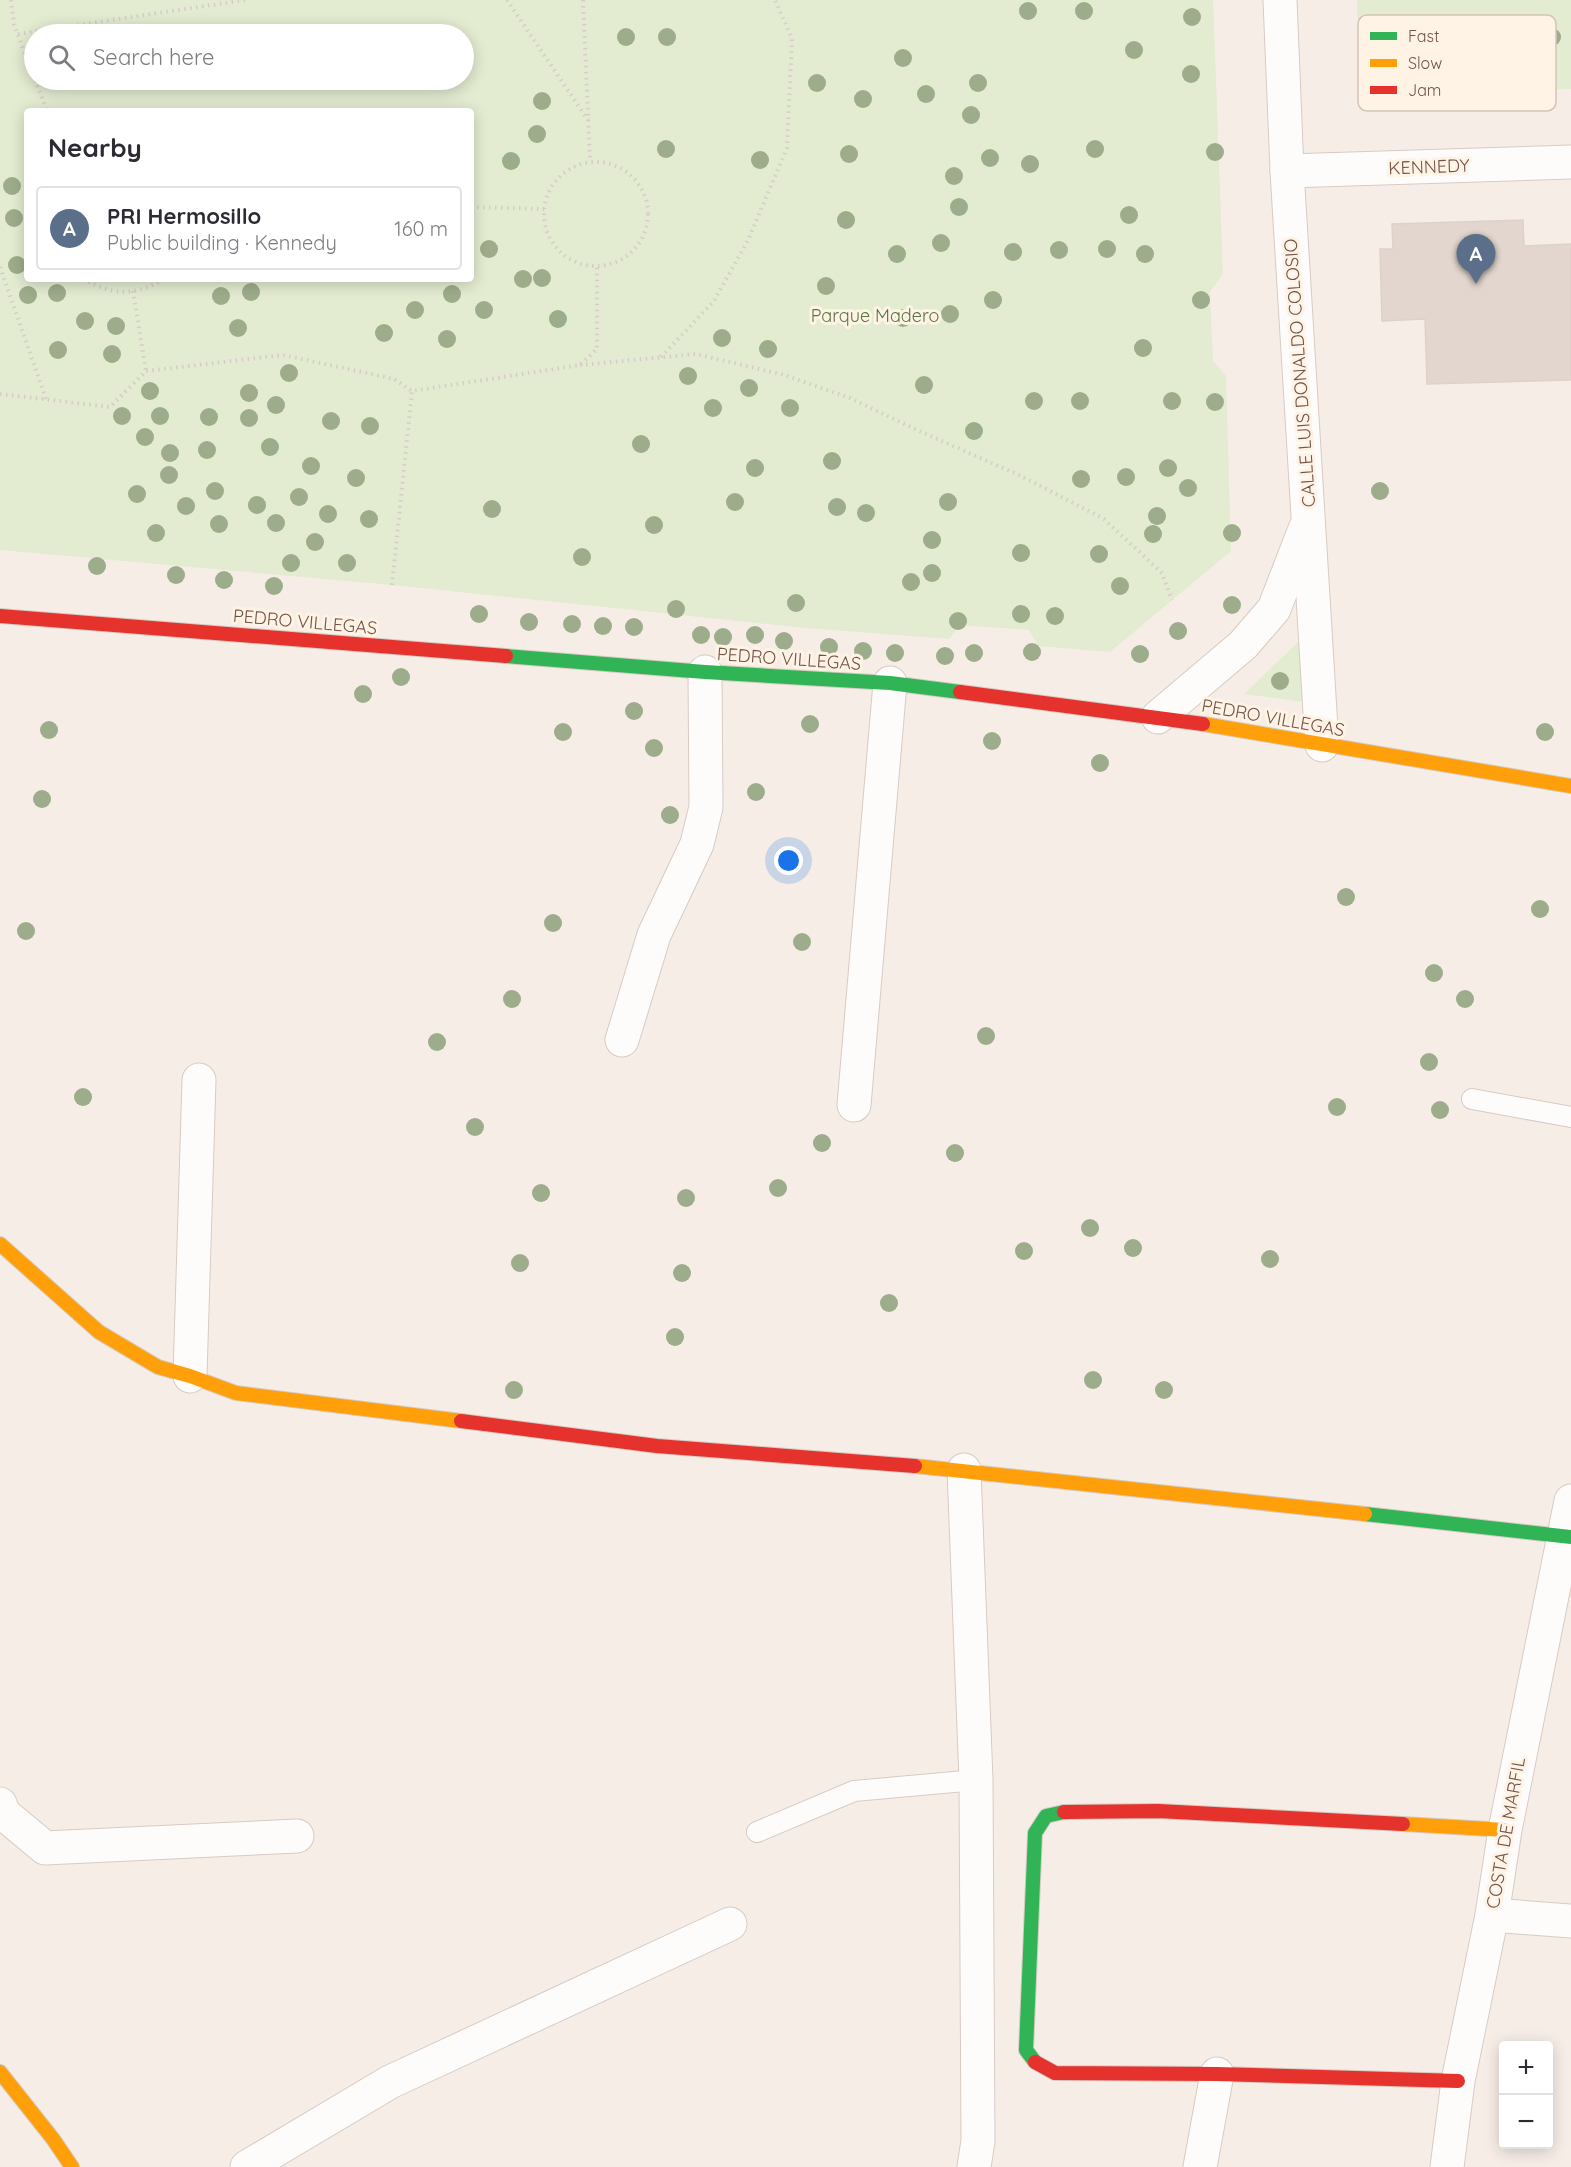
<!DOCTYPE html>
<meta charset="utf-8">
<style>
:root{--surface:#fff;--page:#f2f2f3;--text:#2b2b33;--muted:#7c7c81;--line:#e1e1e2;--accent:#a0897f}
body{margin:0;font-family:Quicksand,sans-serif;background:var(--page);color:var(--text)}
.controls{position:absolute;right:18px;bottom:18px;display:grid;overflow:hidden;border-radius:6px;box-shadow:0 3px 15px #0003}
.controls button{width:54px;height:54px;display:grid;place-items:center;padding:0;border:0;border-bottom:2px solid var(--line);background:var(--surface);color:var(--text);font:30px sans-serif}
.you{position:absolute;left:789px;top:861px;width:21px;height:21px;margin:-15px;border:4px solid #fff;border-radius:50%;background:#1a73e8;box-shadow:0 0 0 9px #1a73e833}
.badge{display:grid;place-items:center;width:39px;height:39px;border-radius:50%;background:var(--accent);color:#fff;font-size:20px;font-weight:700}
.pin{position:absolute;translate:-50% -50px;filter:drop-shadow(0 2px 3px #0008)}
.pin::after{content:'';position:absolute;top:32px;width:21px;height:18px;background:inherit;clip-path:polygon(0 0,100% 0,50% 100%)}
.list{margin:0;padding:0;list-style:none}
h2{display:flex;justify-content:space-between;align-items:center;height:78px;margin:0;padding:0 24px;font-size:26px}
h2 small{font-size:20px;font-weight:400;color:var(--muted)}
.list li{display:grid;grid-template-columns:39px 1fr auto;gap:18px;align-items:center;box-sizing:border-box;height:84px;margin:0 12px 12px;padding:0 12px;border:2px solid var(--line);border-radius:6px}
.list b{display:block;font-size:22px;white-space:nowrap}
.list p{margin:0;font-size:20px;white-space:nowrap;color:var(--muted)}
.list em{font-size:20px;font-style:normal;color:var(--muted)}
.icon{flex:none;width:33px;height:33px;fill:none;stroke:currentColor;stroke-width:2;stroke-linecap:round;stroke-linejoin:round}
.map{position:relative;flex:none;width:1571px;height:2167px;overflow:hidden}
.search{position:absolute;background:var(--surface);box-shadow:0 3px 15px #0003;left:24px;top:24px;width:450px;height:66px;display:flex;align-items:center;gap:15px;box-sizing:border-box;padding:0 21px;border-radius:33px;color:var(--muted);font-size:22px}
.panel{position:absolute;background:var(--surface);box-shadow:0 3px 15px #0003;left:24px;top:108px;width:450px;height:174px;border-radius:6px}
.map>svg:first-child{display:block}
.green{fill:#e3ebd1;fill-rule:evenodd}
.building{fill:#e2d6ce;stroke:#ded1c9;stroke-width:1.5}
.lines{fill:none;stroke-linecap:round;stroke-linejoin:round}
.lane-casing{stroke:#d7cbc4;stroke-width:22}
.street-casing{stroke:#d7cbc4;stroke-width:35}
.fast-casing{stroke:#d6cbc3;stroke-width:16}
.slow-casing{stroke:#d6cbc3;stroke-width:16}
.jam-casing{stroke:#d6cbc3;stroke-width:16}
.path{stroke:#d7ccc9;stroke-width:4;stroke-dasharray:1.5 4.5;stroke-linecap:butt}
.lane{stroke:#fefcfb;stroke-width:20}
.street{stroke:#fefcfb;stroke-width:33}
.fast{stroke:#30b455;stroke-width:14}
.slow{stroke:#ff9f0a;stroke-width:14}
.jam{stroke:#e5322d;stroke-width:14}
.tree{fill:#9dad8b}
.labels{text-anchor:middle;stroke-width:6;stroke-linejoin:round;paint-order:stroke}
.street-label{font-size:18px;fill:#725347;stroke:#fff3e6}
.park-label{font-size:18px;fill:#557840;stroke:#fff3e6}
.key{fill:#fff3e6;stroke:#d5c3b6;stroke-width:1.5}
.key-label{font-size:16px;fill:#725347}
</style>
<div class="map">
<svg width="1571" height="2167" viewBox="0 0 1571 2167">
<rect width="100%" height="100%" fill="#f6eee6"/>
<g class="green">
<path d="M0 0H1213L1223 274 1210 292 1213 361 1226 376 1231 551 1110 652 1038 646 1029 630 960 625 949 639 806 628 392 585 0 550ZM34 34H464V80H34ZM27 111H471V279H27Z"/>
<path d="M1357 0H1571V89L1360 95Z"/>
<path d="M1303 637 1304 702 1244 694Z"/>
</g>
<path class="building" d="M1523 220 1524 246 1571 244V380L1427 384 1425 319 1382 321 1380 249H1393L1392 224Z"/>
<g class="lines">
<defs>
<g id="lane">
<path d="M1472 1099 1571 1117"/>
<path d="M757 1832 854 1791 976 1780"/>
</g>
<g id="street">
<path d="M1280 0 1287 171 1322 745"/>
<path d="M1287 171 1571 162"/>
<path d="M1158 717 1243 645 1274 609 1305 529"/>
<path d="M622 1040 654 935 697 844 706 807 705 672"/>
<path d="M854 1105 890 683"/>
<path d="M190 1376 199 1080"/>
<path d="M964 1470 976 1780 978 2141 974 2167"/>
<path d="M0 1804 4 1814 45 1848 297 1836"/>
<path d="M1492 1915 1571 1921"/>
<path d="M247 2167 390 2082 730 1924"/>
<path d="M1200 2167 1217 2074"/>
<path d="M1447 2167 1458 2081 1492 1915 1505 1830 1571 1501"/>
</g>
<g id="fast">
<path d="M506 656 705 672 890 683 960 692"/>
<path d="M1365 1514 1571 1537"/>
<path d="M1035 2062 1026 2050 1035 1833 1046 1816 1064 1812"/>
</g>
<g id="slow">
<path d="M1203 724 1571 786"/>
<path d="M0 1244 99 1332 158 1367 190 1376 236 1393 461 1421"/>
<path d="M915 1466 1365 1514"/>
<path d="M1403 1824 1505 1830"/>
<path d="M0 2072 53 2139 72 2167"/>
</g>
<g id="jam">
<path d="M0 616 506 656"/>
<path d="M960 692 1203 724"/>
<path d="M461 1421 657 1446 915 1466"/>
<path d="M1064 1812 1158 1811 1403 1824"/>
<path d="M1035 2062 1055 2073 1217 2074 1458 2081"/>
</g>
</defs>
<use href="#lane" class="lane-casing"/>
<use href="#street" class="street-casing"/>
<use href="#fast" class="fast-casing"/>
<use href="#slow" class="slow-casing"/>
<use href="#jam" class="jam-casing"/>
<g class="path">
<path d="M11 0 14 24 34 79"/>
<path d="M507 0 588 120"/>
<path d="M583 0 590 161"/>
<path d="M18 34 245 0"/>
<path d="M35 80 47 111"/>
<circle cx="596" cy="214" r="52"/>
<path d="M471 207 544 209"/>
<path d="M0 267 46 399"/>
<path d="M83 279C114 296 134 296 165 279"/>
<path d="M133 291 146 371"/>
<path d="M661 357 714 301 748 240 787 148 792 39 775 0"/>
<path d="M580 365 696 354 784 375 850 398 917 430 1021 476 1104 519 1162 573 1172 600"/>
<path d="M0 394 110 407 146 371 283 355 394 379 412 391 580 365 597 349V267"/>
<path d="M392 585 412 391"/>
</g>
<use href="#lane" class="lane"/>
<use href="#street" class="street"/>
<use href="#fast" class="fast"/>
<use href="#slow" class="slow"/>
<use href="#jam" class="jam"/>
</g>
<g class="tree">
<circle cx="1028" cy="11" r="9"/>
<circle cx="1084" cy="11" r="9"/>
<circle cx="1192" cy="17" r="9"/>
<circle cx="626" cy="37" r="9"/>
<circle cx="667" cy="37" r="9"/>
<circle cx="1552" cy="37" r="9"/>
<circle cx="1134" cy="50" r="9"/>
<circle cx="903" cy="58" r="9"/>
<circle cx="1191" cy="74" r="9"/>
<circle cx="817" cy="83" r="9"/>
<circle cx="978" cy="83" r="9"/>
<circle cx="926" cy="94" r="9"/>
<circle cx="863" cy="99" r="9"/>
<circle cx="542" cy="101" r="9"/>
<circle cx="971" cy="115" r="9"/>
<circle cx="537" cy="134" r="9"/>
<circle cx="666" cy="149" r="9"/>
<circle cx="1095" cy="149" r="9"/>
<circle cx="1215" cy="152" r="9"/>
<circle cx="849" cy="154" r="9"/>
<circle cx="990" cy="158" r="9"/>
<circle cx="760" cy="160" r="9"/>
<circle cx="511" cy="161" r="9"/>
<circle cx="1030" cy="164" r="9"/>
<circle cx="954" cy="176" r="9"/>
<circle cx="12" cy="186" r="9"/>
<circle cx="959" cy="207" r="9"/>
<circle cx="1129" cy="215" r="9"/>
<circle cx="14" cy="218" r="9"/>
<circle cx="846" cy="220" r="9"/>
<circle cx="941" cy="243" r="9"/>
<circle cx="489" cy="249" r="9"/>
<circle cx="1107" cy="249" r="9"/>
<circle cx="1059" cy="250" r="9"/>
<circle cx="1013" cy="252" r="9"/>
<circle cx="897" cy="254" r="9"/>
<circle cx="1145" cy="254" r="9"/>
<circle cx="17" cy="265" r="9"/>
<circle cx="542" cy="278" r="9"/>
<circle cx="523" cy="279" r="9"/>
<circle cx="826" cy="286" r="9"/>
<circle cx="251" cy="292" r="9"/>
<circle cx="57" cy="293" r="9"/>
<circle cx="452" cy="294" r="9"/>
<circle cx="28" cy="295" r="9"/>
<circle cx="221" cy="296" r="9"/>
<circle cx="993" cy="300" r="9"/>
<circle cx="1201" cy="300" r="9"/>
<circle cx="415" cy="310" r="9"/>
<circle cx="484" cy="310" r="9"/>
<circle cx="950" cy="314" r="9"/>
<circle cx="903" cy="318" r="9"/>
<circle cx="558" cy="319" r="9"/>
<circle cx="85" cy="321" r="9"/>
<circle cx="116" cy="326" r="9"/>
<circle cx="238" cy="328" r="9"/>
<circle cx="384" cy="333" r="9"/>
<circle cx="722" cy="338" r="9"/>
<circle cx="447" cy="339" r="9"/>
<circle cx="1143" cy="348" r="9"/>
<circle cx="768" cy="349" r="9"/>
<circle cx="58" cy="350" r="9"/>
<circle cx="112" cy="354" r="9"/>
<circle cx="289" cy="373" r="9"/>
<circle cx="688" cy="376" r="9"/>
<circle cx="924" cy="385" r="9"/>
<circle cx="749" cy="388" r="9"/>
<circle cx="150" cy="391" r="9"/>
<circle cx="249" cy="393" r="9"/>
<circle cx="1034" cy="401" r="9"/>
<circle cx="1080" cy="401" r="9"/>
<circle cx="1172" cy="401" r="9"/>
<circle cx="1215" cy="402" r="9"/>
<circle cx="276" cy="405" r="9"/>
<circle cx="713" cy="408" r="9"/>
<circle cx="790" cy="408" r="9"/>
<circle cx="122" cy="416" r="9"/>
<circle cx="160" cy="416" r="9"/>
<circle cx="209" cy="417" r="9"/>
<circle cx="249" cy="418" r="9"/>
<circle cx="331" cy="421" r="9"/>
<circle cx="370" cy="426" r="9"/>
<circle cx="974" cy="431" r="9"/>
<circle cx="145" cy="437" r="9"/>
<circle cx="641" cy="444" r="9"/>
<circle cx="270" cy="447" r="9"/>
<circle cx="207" cy="450" r="9"/>
<circle cx="170" cy="453" r="9"/>
<circle cx="832" cy="461" r="9"/>
<circle cx="311" cy="466" r="9"/>
<circle cx="755" cy="468" r="9"/>
<circle cx="1168" cy="468" r="9"/>
<circle cx="169" cy="475" r="9"/>
<circle cx="1126" cy="477" r="9"/>
<circle cx="356" cy="478" r="9"/>
<circle cx="1081" cy="479" r="9"/>
<circle cx="1188" cy="488" r="9"/>
<circle cx="215" cy="491" r="9"/>
<circle cx="1380" cy="491" r="9"/>
<circle cx="137" cy="494" r="9"/>
<circle cx="299" cy="497" r="9"/>
<circle cx="735" cy="502" r="9"/>
<circle cx="948" cy="502" r="9"/>
<circle cx="257" cy="505" r="9"/>
<circle cx="186" cy="506" r="9"/>
<circle cx="837" cy="507" r="9"/>
<circle cx="492" cy="509" r="9"/>
<circle cx="866" cy="513" r="9"/>
<circle cx="328" cy="514" r="9"/>
<circle cx="1157" cy="516" r="9"/>
<circle cx="369" cy="519" r="9"/>
<circle cx="276" cy="523" r="9"/>
<circle cx="219" cy="524" r="9"/>
<circle cx="654" cy="525" r="9"/>
<circle cx="156" cy="533" r="9"/>
<circle cx="1232" cy="533" r="9"/>
<circle cx="1153" cy="534" r="9"/>
<circle cx="932" cy="540" r="9"/>
<circle cx="315" cy="542" r="9"/>
<circle cx="1021" cy="553" r="9"/>
<circle cx="1099" cy="554" r="9"/>
<circle cx="582" cy="557" r="9"/>
<circle cx="291" cy="563" r="9"/>
<circle cx="347" cy="563" r="9"/>
<circle cx="97" cy="566" r="9"/>
<circle cx="932" cy="573" r="9"/>
<circle cx="176" cy="575" r="9"/>
<circle cx="224" cy="580" r="9"/>
<circle cx="911" cy="582" r="9"/>
<circle cx="274" cy="586" r="9"/>
<circle cx="1120" cy="586" r="9"/>
<circle cx="796" cy="603" r="9"/>
<circle cx="1232" cy="605" r="9"/>
<circle cx="676" cy="609" r="9"/>
<circle cx="479" cy="614" r="9"/>
<circle cx="1021" cy="614" r="9"/>
<circle cx="1055" cy="616" r="9"/>
<circle cx="958" cy="621" r="9"/>
<circle cx="529" cy="622" r="9"/>
<circle cx="572" cy="624" r="9"/>
<circle cx="603" cy="626" r="9"/>
<circle cx="634" cy="627" r="9"/>
<circle cx="1178" cy="631" r="9"/>
<circle cx="701" cy="635" r="9"/>
<circle cx="755" cy="635" r="9"/>
<circle cx="723" cy="637" r="9"/>
<circle cx="784" cy="641" r="9"/>
<circle cx="829" cy="647" r="9"/>
<circle cx="863" cy="651" r="9"/>
<circle cx="1032" cy="652" r="9"/>
<circle cx="895" cy="653" r="9"/>
<circle cx="974" cy="653" r="9"/>
<circle cx="1140" cy="654" r="9"/>
<circle cx="945" cy="656" r="9"/>
<circle cx="401" cy="677" r="9"/>
<circle cx="1280" cy="681" r="9"/>
<circle cx="363" cy="694" r="9"/>
<circle cx="634" cy="711" r="9"/>
<circle cx="810" cy="724" r="9"/>
<circle cx="49" cy="730" r="9"/>
<circle cx="563" cy="732" r="9"/>
<circle cx="1545" cy="732" r="9"/>
<circle cx="992" cy="741" r="9"/>
<circle cx="654" cy="748" r="9"/>
<circle cx="1100" cy="763" r="9"/>
<circle cx="756" cy="792" r="9"/>
<circle cx="42" cy="799" r="9"/>
<circle cx="670" cy="815" r="9"/>
<circle cx="1346" cy="897" r="9"/>
<circle cx="1540" cy="909" r="9"/>
<circle cx="553" cy="923" r="9"/>
<circle cx="26" cy="931" r="9"/>
<circle cx="802" cy="942" r="9"/>
<circle cx="1434" cy="973" r="9"/>
<circle cx="512" cy="999" r="9"/>
<circle cx="1465" cy="999" r="9"/>
<circle cx="986" cy="1036" r="9"/>
<circle cx="437" cy="1042" r="9"/>
<circle cx="1429" cy="1062" r="9"/>
<circle cx="83" cy="1097" r="9"/>
<circle cx="1337" cy="1107" r="9"/>
<circle cx="1440" cy="1110" r="9"/>
<circle cx="475" cy="1127" r="9"/>
<circle cx="822" cy="1143" r="9"/>
<circle cx="955" cy="1153" r="9"/>
<circle cx="778" cy="1188" r="9"/>
<circle cx="541" cy="1193" r="9"/>
<circle cx="686" cy="1198" r="9"/>
<circle cx="1090" cy="1228" r="9"/>
<circle cx="1133" cy="1248" r="9"/>
<circle cx="1024" cy="1251" r="9"/>
<circle cx="1270" cy="1259" r="9"/>
<circle cx="520" cy="1263" r="9"/>
<circle cx="682" cy="1273" r="9"/>
<circle cx="889" cy="1303" r="9"/>
<circle cx="675" cy="1337" r="9"/>
<circle cx="1093" cy="1380" r="9"/>
<circle cx="514" cy="1390" r="9"/>
<circle cx="1164" cy="1390" r="9"/>
</g>
<g class="labels">
<g class="street-label">
<text transform="translate(1429 167) rotate(-2)" y="6">KENNEDY</text>
<text transform="translate(1300 373) rotate(-94)" y="6">CALLE LUIS DONALDO COLOSIO</text>
<text transform="translate(305 622) rotate(5)" y="6">PEDRO VILLEGAS</text>
<text transform="translate(789 659) rotate(4)" y="6">PEDRO VILLEGAS</text>
<text transform="translate(1273 718) rotate(10)" y="6">PEDRO VILLEGAS</text>
<text transform="translate(1506 1833) rotate(-80)" y="6">COSTA DE MARFIL</text>
</g>
<g class="park-label">
<text x="875" y="322">Parque Madero</text>
</g>
</g>
<rect x="1358" y="15" width="198" height="96" rx="9" class="key"/>
<rect x="1370" y="32" width="27" height="8" fill="#30b455"/>
<rect x="1370" y="59" width="27" height="8" fill="#ff9f0a"/>
<rect x="1370" y="86" width="27" height="8" fill="#e5322d"/>
<g class="key-label">
<text x="1408" y="42">Fast</text>
<text x="1408" y="69">Slow</text>
<text x="1408" y="96">Jam</text>
</g>
</svg>
<div class="controls">
<button>+</button>
<button>−</button>
</div>
<div class="you"></div>
<div class="pin badge" style="left:1476px;top:284px;background:#5c6f8a">A</div>
<div class="search"><svg class="icon" aria-label="search" viewBox="0 0 24 24"><circle cx="10" cy="10" r="6"/><path d="M15 15l6 6"/></svg>Search here</div>
<section class="panel">
<h2>Nearby<small></small></h2>
<ul class="list">
<li><span class="badge" style="background:#5c6f8a">A</span><div><b>PRI Hermosillo</b><p>Public building · Kennedy</p></div><em>160 m</em></li>
</ul>
</section>
</div>
